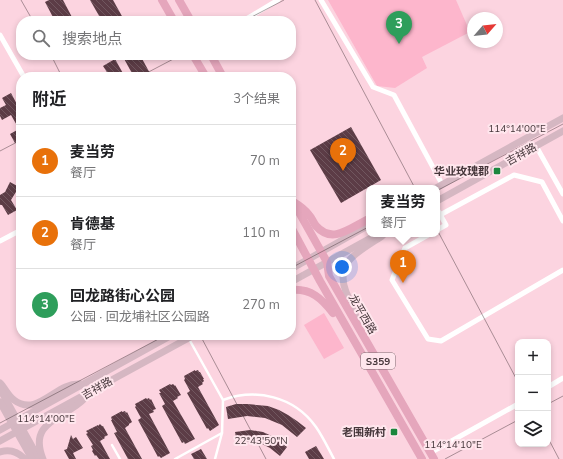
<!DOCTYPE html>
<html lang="zh">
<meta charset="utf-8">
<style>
:root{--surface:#fff;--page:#f2f2f2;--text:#202124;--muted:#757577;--line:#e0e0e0;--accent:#7c3aed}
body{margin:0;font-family:"Nunito Sans","Noto Sans SC",sans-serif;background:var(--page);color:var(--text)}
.controls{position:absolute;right:12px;bottom:12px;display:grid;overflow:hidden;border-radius:8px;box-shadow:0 2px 6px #0003}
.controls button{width:36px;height:36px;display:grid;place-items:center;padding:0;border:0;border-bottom:1px solid var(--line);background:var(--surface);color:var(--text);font:20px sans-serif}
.compass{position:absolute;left:467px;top:12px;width:36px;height:36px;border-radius:50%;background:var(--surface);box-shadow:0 2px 6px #0003;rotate:62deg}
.you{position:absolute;left:342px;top:267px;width:14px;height:14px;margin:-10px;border:3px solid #fff;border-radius:50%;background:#1a73e8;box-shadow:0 0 0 6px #1a73e833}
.badge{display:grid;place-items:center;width:26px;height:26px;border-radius:50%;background:var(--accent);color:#fff;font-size:13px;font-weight:700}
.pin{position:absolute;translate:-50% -33px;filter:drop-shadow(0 1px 2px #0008)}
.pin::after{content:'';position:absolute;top:21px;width:14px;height:12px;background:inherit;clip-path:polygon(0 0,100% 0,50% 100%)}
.popup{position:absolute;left:366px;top:185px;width:74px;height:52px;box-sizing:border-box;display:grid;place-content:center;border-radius:8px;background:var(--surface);filter:drop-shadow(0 1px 3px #0005);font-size:13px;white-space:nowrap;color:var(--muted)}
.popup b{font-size:15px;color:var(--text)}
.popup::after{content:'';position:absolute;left:50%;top:100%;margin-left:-8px;border:8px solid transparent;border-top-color:var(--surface)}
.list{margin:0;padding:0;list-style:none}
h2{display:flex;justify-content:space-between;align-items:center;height:52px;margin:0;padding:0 16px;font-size:17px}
h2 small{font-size:13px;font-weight:400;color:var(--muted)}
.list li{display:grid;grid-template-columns:26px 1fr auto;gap:12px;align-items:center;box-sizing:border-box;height:72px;padding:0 16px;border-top:1px solid var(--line)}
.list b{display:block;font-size:15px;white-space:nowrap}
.list p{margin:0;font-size:13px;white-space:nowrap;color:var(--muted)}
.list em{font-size:13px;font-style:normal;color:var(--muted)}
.icon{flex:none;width:22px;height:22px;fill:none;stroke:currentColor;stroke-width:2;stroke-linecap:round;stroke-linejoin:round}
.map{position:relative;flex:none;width:563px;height:459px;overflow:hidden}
.search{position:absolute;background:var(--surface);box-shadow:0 2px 6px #0003;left:16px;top:16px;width:280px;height:44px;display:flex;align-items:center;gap:10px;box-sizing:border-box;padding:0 14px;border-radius:16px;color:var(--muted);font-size:15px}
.panel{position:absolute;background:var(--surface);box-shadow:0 2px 6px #0003;left:16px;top:72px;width:280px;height:268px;border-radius:16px}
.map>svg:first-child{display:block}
.park{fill:#fdb6cc}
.building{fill:url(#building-back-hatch)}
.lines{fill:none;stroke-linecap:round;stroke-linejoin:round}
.lane{stroke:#fff;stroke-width:2.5}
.street{stroke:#fff;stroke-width:5}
.secondary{stroke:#d5b7c2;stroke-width:7}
.primary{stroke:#e5a6bc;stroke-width:8}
.ticks{fill:none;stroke:#45363a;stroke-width:1;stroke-opacity:0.45}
.poi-dot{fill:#1b863d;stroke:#ffe6ed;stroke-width:1.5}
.labels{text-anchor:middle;stroke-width:4;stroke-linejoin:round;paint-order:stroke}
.shield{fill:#ffe6ed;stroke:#7d6b70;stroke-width:1}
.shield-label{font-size:10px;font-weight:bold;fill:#45363a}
.street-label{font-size:11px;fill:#45363a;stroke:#ffe6ed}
.poi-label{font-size:11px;font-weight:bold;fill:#45363a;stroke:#ffe6ed;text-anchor:end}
.ticks-label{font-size:10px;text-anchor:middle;fill:#45363a;stroke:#ffe6ed;stroke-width:4;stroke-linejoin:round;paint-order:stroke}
</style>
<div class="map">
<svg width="563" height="459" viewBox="0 0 563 459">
<defs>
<pattern id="building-back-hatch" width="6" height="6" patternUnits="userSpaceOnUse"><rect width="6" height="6" fill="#5c3c46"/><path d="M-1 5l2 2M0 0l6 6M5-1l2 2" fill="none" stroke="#71575f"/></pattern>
</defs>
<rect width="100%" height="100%" fill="#fcd4e0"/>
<g class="park">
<path d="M328 0H456L470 32 422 57 427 68 395 88 377 86Z"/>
<path d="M324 313 344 348 324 359 304 325Z"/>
</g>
<g class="building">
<path d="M49 0H63L74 21H55L45 2Z"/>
<path d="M90 0H113L123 18 119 21H102Z"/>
<path d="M122 55H140L152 77H134Z"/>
<path d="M115 59 125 77H110L103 66Z"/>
<path d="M11 93 21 112V140L15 143 10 134 19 129 11 115 2 120 0 116V108L6 105 2 98Z"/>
<path d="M351 127 381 180 341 203 310 150Z"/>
<path d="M10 182 19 187 11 200 17 210 8 215 2 205H0V195L5 192Z"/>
<path d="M195 370V371L198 370 199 372H200L204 379H203L204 381 202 383 203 384 198 387 219 425 210 431 208 428 207 429 187 393 190 391 184 380 185 379 184 376Z"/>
<path d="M170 384 171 385 173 384 175 386V385L181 395 177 397 178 398 173 401 195 439 185 444 184 442 182 443 162 406 165 404 159 393H161L159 390Z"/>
<path d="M146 398 147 399 149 398 150 400 151 399 156 409 153 410 154 412 149 414 170 453 161 458 159 456 158 457 138 420 141 418 135 407 136 406 135 404Z"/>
<path d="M236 404H247L268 406 279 410 288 415 297 421 306 428 297 437 282 425 265 418 247 416 228 419 226 407Z"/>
<path d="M122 411V412L125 411 126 413 127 412 132 422 129 424V425L125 428 142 459H128L114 433 117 432 111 420H112L111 417Z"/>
<path d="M100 424 102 426H103L108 435 104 437 105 438 100 441 110 459H99L96 455 95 456 92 451 93 450 91 446 93 445 86 434 88 433 86 431 98 425V426Z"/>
<path d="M250 430 263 432 276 438 287 447 280 456 270 448 260 443 249 442 237 443 235 432Z"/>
<path d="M71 435 73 439 76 437 83 448 73 453 76 459H69L64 450 67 449Z"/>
<path d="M316 446 324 459H309L305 452Z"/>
<path d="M201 449 207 459H194L191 454Z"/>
</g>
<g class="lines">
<g class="lane">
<path d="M189 339 223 400C256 388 294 396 316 427 323 437 328 448 334 459"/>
<path d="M112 445 120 459"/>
<path d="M175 459 222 433"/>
<path d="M215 459 222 433 223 400"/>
</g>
<g class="street">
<path d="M321 0 373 87 394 95 442 184"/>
<path d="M243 21 278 0"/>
<path d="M0 35 24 77"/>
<path d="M536 146 563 194"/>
<path d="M437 209 446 225 437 230"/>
<path d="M440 215 514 175 542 182 563 221"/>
<path d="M430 234 405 248 392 280 428 339 441 341 563 270"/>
<path d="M0 241 21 230"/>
<path d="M548 387 563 378"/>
<path d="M430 453 518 404"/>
</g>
<g class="secondary">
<path d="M436 188 563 118"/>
<path d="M437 201 563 131"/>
<path d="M291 269 369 225"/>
<path d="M291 282 378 234"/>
<path d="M358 325C356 313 351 303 346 292 334 261 360 251 382 236L384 234"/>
<path d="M0 383C5 388 8 396 14 400 38 418 56 382 80 384"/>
<path d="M0 389 39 459"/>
<path d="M0 402 32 459"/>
<path d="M0 430 172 335"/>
<path d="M0 441 194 335"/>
<path d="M0 452C9 449 18 452 25 459"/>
<path d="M43 459C27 420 66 419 85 398"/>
</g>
<g class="primary">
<path d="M162 0 174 21"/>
<path d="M179 0 191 21"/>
<path d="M193 55 206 77"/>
<path d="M211 55 223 77"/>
<path d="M291 198 327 262 329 276 434 459"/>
<path d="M295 203C300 206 305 210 309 215 312 218 313 222 316 226 333 245 351 227 369 219"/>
<path d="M291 227 320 281 422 459"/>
<path d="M291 290C311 288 322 299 333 313"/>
</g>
</g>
<path class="ticks" d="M21 0 33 21M315 0 518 382M244 21 284 0M51 55 62 77M139 77 181 55M0 151 21 140M291 268 563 124M200 335 266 459M548 404 563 396M0 423 166 335M548 438 559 459M445 459 518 420"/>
<g class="poi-dot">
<rect x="493" y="167" width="8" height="8" rx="2"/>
<rect x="390" y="428" width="8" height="8" rx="2"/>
</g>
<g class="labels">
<rect class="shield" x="361" y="353" width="34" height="16" rx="3"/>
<g class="shield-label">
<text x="378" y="365">S359</text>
</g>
<g class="street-label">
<text transform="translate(521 154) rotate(-29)" y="4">吉祥路</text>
<text transform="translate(363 314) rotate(60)" y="4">龙平西路</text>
<text transform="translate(97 388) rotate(-29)" y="4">吉祥路</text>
</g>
<g class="poi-label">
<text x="489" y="175">华业玫瑰郡</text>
<text x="386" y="436">老围新村</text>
</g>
</g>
<g class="ticks-label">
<text x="517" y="132">114°14'00"E</text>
<text x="46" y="422">114°14'00"E</text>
<text x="261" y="444">22°43'50"N</text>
<text x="453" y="448">114°14'10"E</text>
</g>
</svg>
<div class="controls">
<button>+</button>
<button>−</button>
<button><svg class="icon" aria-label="layers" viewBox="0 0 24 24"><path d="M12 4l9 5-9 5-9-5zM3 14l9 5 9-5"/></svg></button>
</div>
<svg class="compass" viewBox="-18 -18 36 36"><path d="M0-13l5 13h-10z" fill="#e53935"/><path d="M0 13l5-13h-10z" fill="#757577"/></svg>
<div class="you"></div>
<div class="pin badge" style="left:403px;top:283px;background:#e8710a">1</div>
<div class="popup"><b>麦当劳</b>餐厅</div>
<div class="pin badge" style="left:343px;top:171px;background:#e8710a">2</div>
<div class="pin badge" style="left:399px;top:44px;background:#2e9e5b">3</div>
<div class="search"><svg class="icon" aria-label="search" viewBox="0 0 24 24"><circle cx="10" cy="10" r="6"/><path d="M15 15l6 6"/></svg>搜索地点</div>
<section class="panel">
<h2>附近<small>3个结果</small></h2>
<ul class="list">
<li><span class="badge" style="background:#e8710a">1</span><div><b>麦当劳</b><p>餐厅</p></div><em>70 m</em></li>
<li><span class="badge" style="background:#e8710a">2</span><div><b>肯德基</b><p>餐厅</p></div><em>110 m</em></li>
<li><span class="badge" style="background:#2e9e5b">3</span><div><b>回龙路街心公园</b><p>公园 · 回龙埔社区公园路</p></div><em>270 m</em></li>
</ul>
</section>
</div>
